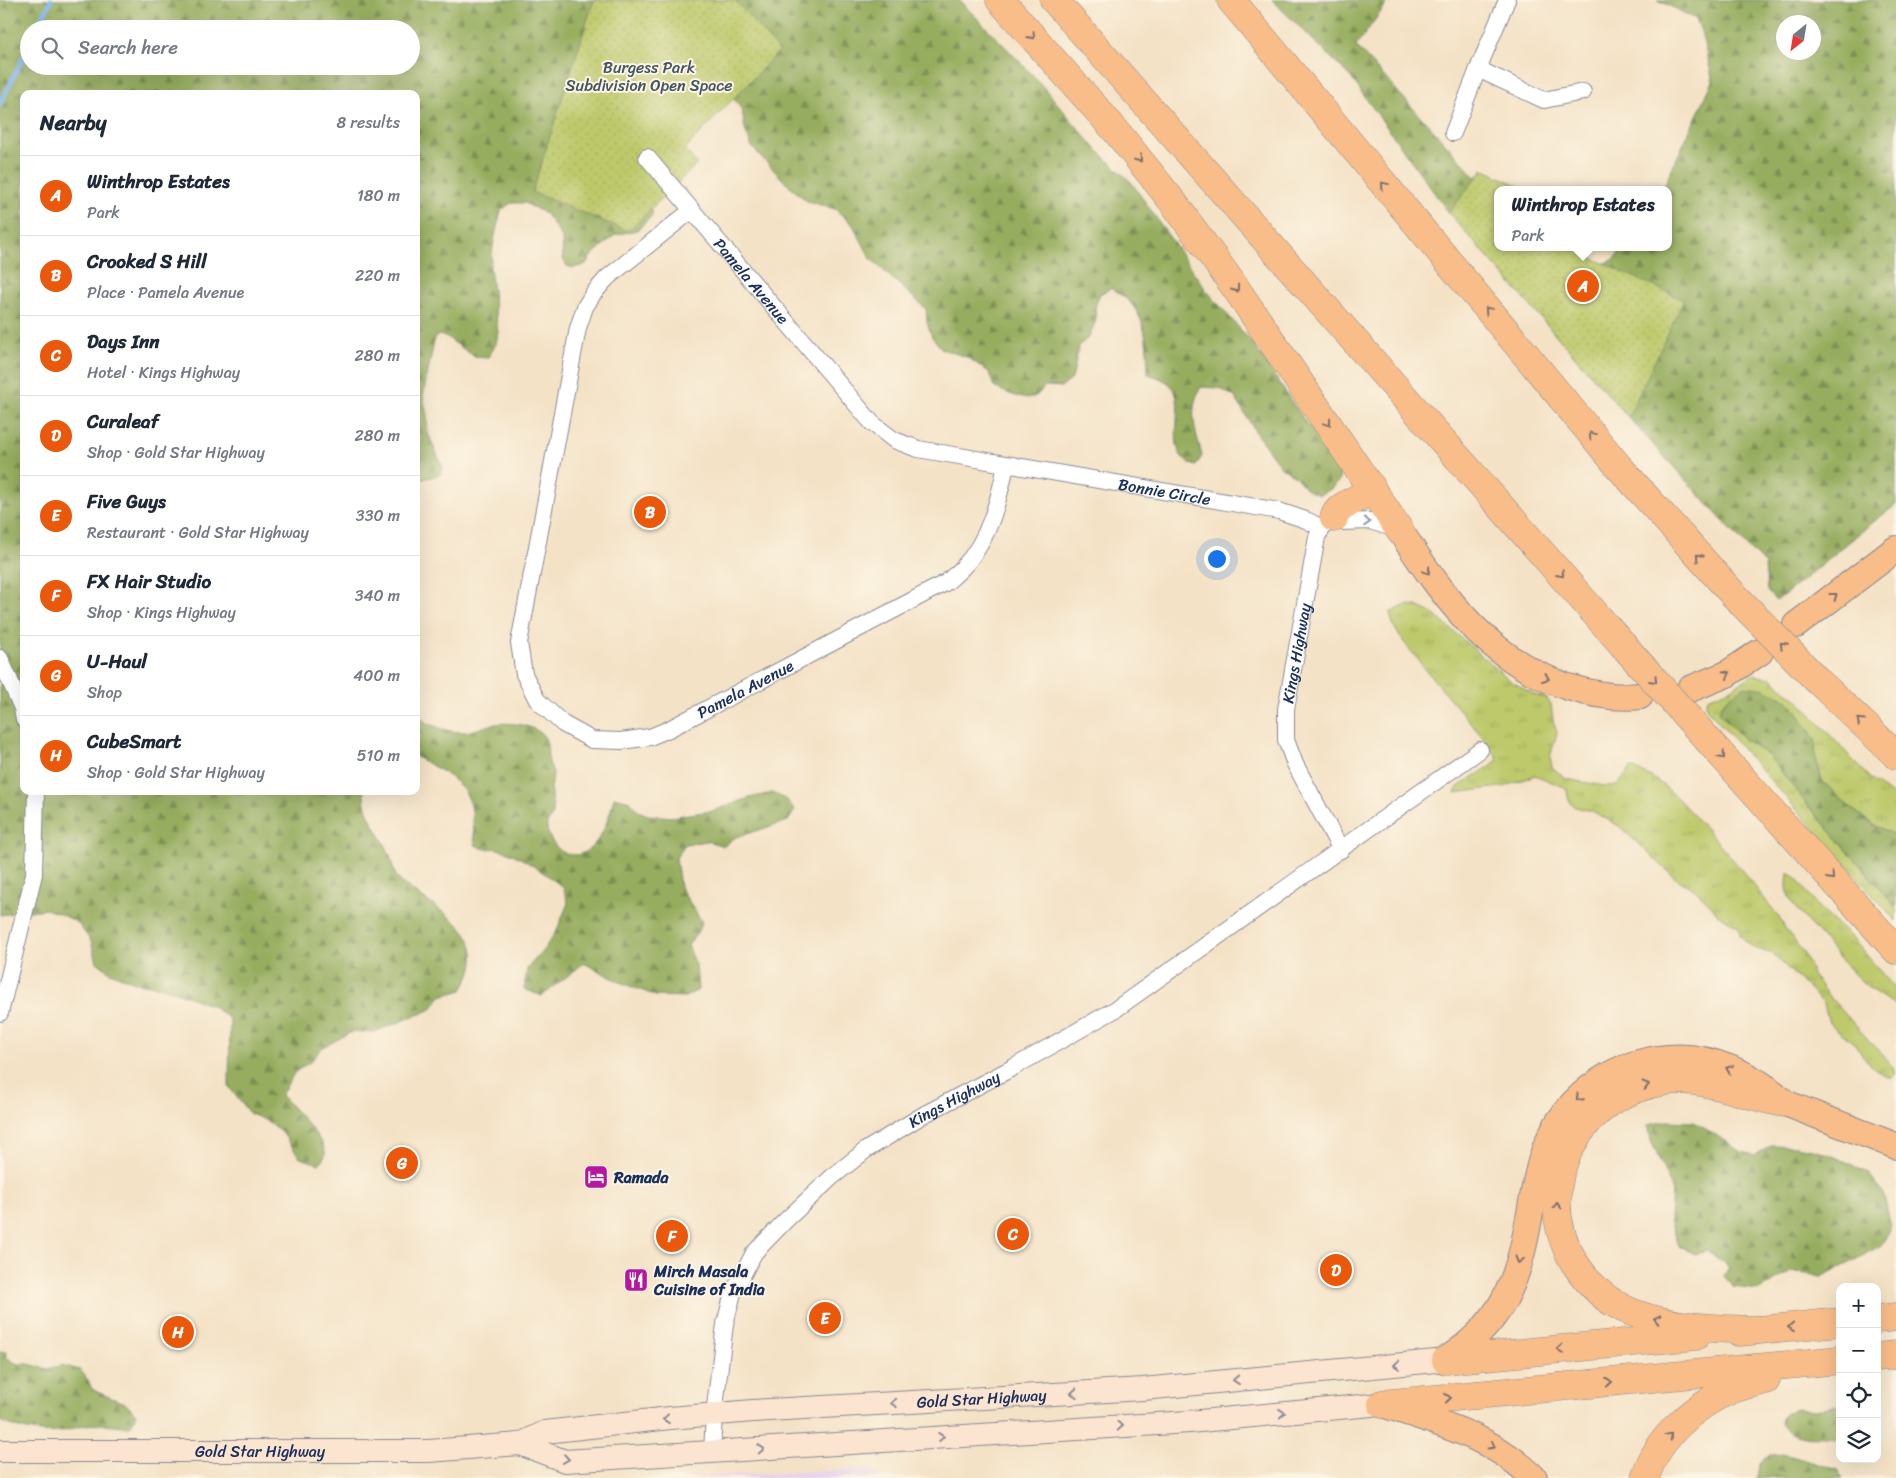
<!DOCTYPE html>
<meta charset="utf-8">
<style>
:root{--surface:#fff;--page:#f2f2f3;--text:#1f2937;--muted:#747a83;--line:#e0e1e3;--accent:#ea580c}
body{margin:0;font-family:Sriracha,sans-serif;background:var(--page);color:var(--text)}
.controls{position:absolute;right:15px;bottom:15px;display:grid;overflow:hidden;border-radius:10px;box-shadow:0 5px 20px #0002}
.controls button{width:45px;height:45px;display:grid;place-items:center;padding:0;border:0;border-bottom:1px solid var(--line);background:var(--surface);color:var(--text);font:25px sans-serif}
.compass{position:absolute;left:1776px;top:15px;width:45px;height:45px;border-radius:50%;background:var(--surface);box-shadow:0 5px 20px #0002;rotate:210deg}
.you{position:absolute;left:1216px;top:558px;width:18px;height:18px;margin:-12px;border:4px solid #fff;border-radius:50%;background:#1a73e8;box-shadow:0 0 0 8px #1a73e833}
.badge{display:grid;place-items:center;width:32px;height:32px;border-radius:50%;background:var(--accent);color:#fff;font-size:16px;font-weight:700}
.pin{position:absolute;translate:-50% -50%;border:2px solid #fff;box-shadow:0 1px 5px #0006}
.popup{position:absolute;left:1494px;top:186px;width:178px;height:65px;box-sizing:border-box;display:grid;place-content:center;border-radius:10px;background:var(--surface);filter:drop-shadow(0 1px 4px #0005);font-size:16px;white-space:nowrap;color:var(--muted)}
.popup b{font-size:19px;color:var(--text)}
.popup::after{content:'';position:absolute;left:50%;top:100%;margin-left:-10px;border:10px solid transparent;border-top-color:var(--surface)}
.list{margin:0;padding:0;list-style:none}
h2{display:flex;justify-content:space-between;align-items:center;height:65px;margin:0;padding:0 20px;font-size:21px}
h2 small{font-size:16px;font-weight:400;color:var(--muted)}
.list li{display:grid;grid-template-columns:32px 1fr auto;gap:15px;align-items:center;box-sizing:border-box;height:80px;padding:0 20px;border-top:1px solid var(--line)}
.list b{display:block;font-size:19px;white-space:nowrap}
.list p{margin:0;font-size:16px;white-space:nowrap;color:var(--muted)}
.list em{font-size:16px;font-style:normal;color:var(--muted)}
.icon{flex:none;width:28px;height:28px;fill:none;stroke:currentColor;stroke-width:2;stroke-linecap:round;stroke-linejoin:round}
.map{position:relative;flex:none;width:1896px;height:1478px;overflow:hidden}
.search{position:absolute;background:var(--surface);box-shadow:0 5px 20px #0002;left:20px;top:20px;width:400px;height:55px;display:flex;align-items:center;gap:12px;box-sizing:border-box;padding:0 18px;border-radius:28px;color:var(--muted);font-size:19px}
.panel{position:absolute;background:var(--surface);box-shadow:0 5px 20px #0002;left:20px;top:90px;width:400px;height:705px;border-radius:10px}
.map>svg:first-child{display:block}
.built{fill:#e8d2ee}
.grass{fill:url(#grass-tufts);stroke:#6c7c64}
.forest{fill:url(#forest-firs);stroke:#586e5e;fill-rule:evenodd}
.park{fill:url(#park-dots);stroke:#6c7c64}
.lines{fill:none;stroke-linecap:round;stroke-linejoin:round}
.stream{stroke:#83b5f0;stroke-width:5}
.minor-casing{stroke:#888892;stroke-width:18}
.secondary-casing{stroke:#888892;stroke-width:24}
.trunk-casing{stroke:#888892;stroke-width:28}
.motorway-casing{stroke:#888892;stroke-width:29}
.minor{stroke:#fff;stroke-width:16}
.secondary{stroke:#fce5d0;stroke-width:22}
.trunk{stroke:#f8bd89;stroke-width:26}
.motorway{stroke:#f8bd89;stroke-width:28}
.motorway-bridge-casing{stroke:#888892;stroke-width:29;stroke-linecap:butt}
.motorway-bridge{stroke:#f8bd89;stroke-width:28}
.oneway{stroke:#7e6f71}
.oneway2{stroke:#8d97ae}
.oneway3{stroke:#8c8a97}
.labels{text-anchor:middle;stroke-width:4;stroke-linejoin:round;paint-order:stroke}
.park-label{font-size:16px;fill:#445661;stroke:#fcf5e5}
.street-label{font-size:16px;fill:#1b2f5e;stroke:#fcf5e5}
.poi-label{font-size:16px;font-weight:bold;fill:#1b2f5e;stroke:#fcf5e5;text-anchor:start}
</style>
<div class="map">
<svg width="1896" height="1478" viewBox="0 0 1896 1478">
<defs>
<pattern id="grass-tufts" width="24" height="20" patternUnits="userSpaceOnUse" patternTransform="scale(1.25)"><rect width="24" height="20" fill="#bdc96b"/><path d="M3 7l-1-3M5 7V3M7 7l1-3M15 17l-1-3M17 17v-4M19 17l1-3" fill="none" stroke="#a2ad5f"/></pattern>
<pattern id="forest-firs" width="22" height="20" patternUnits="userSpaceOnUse" patternTransform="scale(1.25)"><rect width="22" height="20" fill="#96ad5f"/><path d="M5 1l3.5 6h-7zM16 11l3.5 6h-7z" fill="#7a8d52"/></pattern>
<pattern id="park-dots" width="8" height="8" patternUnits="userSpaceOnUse" patternTransform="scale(1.25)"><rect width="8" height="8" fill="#bdc96b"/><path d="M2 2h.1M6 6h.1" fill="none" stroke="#a2ad5f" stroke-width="1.8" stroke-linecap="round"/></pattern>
</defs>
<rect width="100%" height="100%" fill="#fcf5e5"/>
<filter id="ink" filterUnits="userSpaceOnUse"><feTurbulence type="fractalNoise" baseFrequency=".02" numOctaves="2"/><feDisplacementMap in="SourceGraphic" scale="10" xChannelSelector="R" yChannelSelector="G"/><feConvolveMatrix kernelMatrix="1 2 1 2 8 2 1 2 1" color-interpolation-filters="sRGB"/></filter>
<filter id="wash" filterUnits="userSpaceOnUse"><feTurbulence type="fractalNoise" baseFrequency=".0096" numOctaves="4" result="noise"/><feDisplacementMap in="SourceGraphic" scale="20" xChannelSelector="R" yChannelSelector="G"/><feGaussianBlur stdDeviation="1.12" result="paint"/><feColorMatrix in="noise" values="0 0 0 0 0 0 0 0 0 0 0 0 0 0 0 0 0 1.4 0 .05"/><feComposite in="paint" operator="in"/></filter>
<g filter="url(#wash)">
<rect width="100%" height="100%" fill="#f4e2c6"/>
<path class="built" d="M869 1469 881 1478H671Z"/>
<g class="grass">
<path d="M1406 605 1417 606 1432 613 1512 682 1535 695 1546 698 1551 704 1553 720 1557 733 1550 757 1552 767 1566 779 1604 786H1617L1631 768C1662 779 1672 793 1694 816 1725 848 1752 883 1779 917L1786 930 1803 952 1814 977 1827 994 1893 1067 1895 1075 1891 1078 1886 1076 1874 1068 1862 1055 1855 1044 1829 1023 1824 1004 1773 954 1754 948 1747 942 1740 935 1739 927 1717 914 1712 906 1694 889 1681 882 1670 873 1619 826 1592 811 1575 807 1570 803 1566 788 1535 775 1507 786 1455 793 1458 787 1495 763 1498 758C1473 722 1441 691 1415 656 1404 642 1393 631 1390 613Z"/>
<path d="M1752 675 1771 678 1799 701 1874 783 1896 797V836L1872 824 1852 809 1822 781 1815 755V740L1725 700 1719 711 1744 739 1769 756 1802 798 1896 907V921L1706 708V701L1708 698 1732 688Z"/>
<path d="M1788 873 1794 876 1819 908 1852 938 1896 990V1005C1863 989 1840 959 1817 932 1808 922 1796 911 1790 899 1786 890 1787 882 1788 873Z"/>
</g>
<g class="forest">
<path d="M0 0H959L1032 74 1097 150 1132 183 1206 290 1254 345 1304 420 1320 437 1340 472 1339 481 1331 489 1319 495 1307 490 1295 476 1281 467 1258 436 1235 397 1219 388 1201 387C1187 411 1196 431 1202 456L1196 466C1161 456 1186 411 1174 390 1170 381 1157 377 1148 374 1147 337 1147 308 1111 288L1100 294 1095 307 1096 320 1089 337 1079 346 1072 379 1062 387 1045 386C1043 388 1040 393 1037 395 1026 403 1005 392 994 387L989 372 967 357 942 349 932 337 927 323 926 309 871 259 853 225 835 209 807 201 788 185 752 147 745 130 742 110 733 98 714 104 649 201 653 215 637 230 615 235 592 255 585 265 573 268 567 266 563 259 562 237 546 214 525 203H511L501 210 494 240 490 267 498 332 496 344 488 358 475 357 448 338 439 335 435 337 423 396 427 415 428 433 443 468 441 474 421 480 416 488V94H24V791H364C364 795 364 799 365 803 369 821 383 838 390 855 392 863 394 875 399 880 434 912 500 930 462 990L441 996 430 1010 374 1032H351L322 1048 311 1061 295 1072 281 1095C291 1107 322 1136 325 1151 326 1156 322 1161 319 1164L300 1158 281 1131 267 1121 249 1113 229 1087 230 1019 212 1006 197 1000 163 987 137 983 110 972 97 962 91 941 77 922 60 914 46 909 0 915ZM29 29H411V66H29Z"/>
<path d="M1272 0H1386L1385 6 1356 46 1476 177 1488 198 1498 247 1583 254 1603 264 1615 259 1623 247H1668V190H1662L1713 81 1701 31 1696 19 1658 0H1896V505C1854 535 1817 571 1776 601L1767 591 1765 565 1734 533 1628 417 1449 213 1349 75ZM1784 22H1814V52H1784Z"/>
<path d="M1745 686 1764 689 1784 698 1796 710 1815 740V755L1822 781 1852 809 1872 824 1896 836V907L1802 798 1769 756 1744 739 1719 712 1725 700Z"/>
<path d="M416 716C430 725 445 732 462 732 472 732 481 727 491 725 504 721 532 724 542 734 550 742 546 752 549 762 550 766 552 769 553 773 553 780 550 788 551 795 551 801 554 809 553 814 552 818 548 820 547 824 545 833 555 848 563 852 594 867 610 819 614 797L630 801 638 811 648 815 673 817 689 814 713 811 749 798 772 793 786 799 795 810 788 821 736 837 724 846 707 841 685 844 676 858 680 887 702 922 697 933 688 945 696 965 698 990 685 997 656 996 620 982 584 963 542 996 524 989 527 969 545 948 557 930 568 903 563 887C547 875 518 853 498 849 486 847 489 852 475 845 473 832 474 818 471 805 464 781 437 768 416 757Z"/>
<path d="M1667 1121 1693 1122 1713 1133 1741 1152 1755 1155 1773 1145 1796 1146 1818 1150 1849 1163 1870 1175 1883 1193 1891 1225 1883 1244 1848 1264 1822 1276 1790 1272 1759 1290 1733 1287 1724 1276 1729 1267 1708 1251 1695 1254 1679 1246 1670 1220 1672 1188 1651 1141 1648 1125Z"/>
<path d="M0 1351 6 1352V1357L17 1364H28L48 1369 61 1365 80 1370 88 1380 92 1389 104 1395 125 1403 136 1414 132 1424 129 1427C117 1425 105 1424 93 1424 81 1425 70 1430 58 1432 38 1434 18 1429 0 1421Z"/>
<path d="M1836 1405 1840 1406V1437C1834 1439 1830 1437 1824 1437 1806 1436 1792 1439 1780 1424L1781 1418 1797 1408 1815 1410Z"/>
<path d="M1784 1454 1839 1470 1843 1478H1757L1759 1464 1770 1455Z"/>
</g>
<g class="park">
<path d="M594 0H735L779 51 685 149 697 164 628 231 532 192Z"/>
<path d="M1483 169 1527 190H1498V247H1568L1684 300 1628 417 1449 213Z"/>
</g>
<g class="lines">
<g class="stream">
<path d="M37 29 51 0"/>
<path d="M0 104 29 46"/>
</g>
</g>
</g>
<g filter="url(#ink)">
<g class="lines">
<defs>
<g id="minor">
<path d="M1478 69 1544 100 1583 92"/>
<path d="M1453 133 1478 69 1507 0"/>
<path id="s1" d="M647 157 872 423 894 440 918 449 1279 511 1306 520 1322 528"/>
<path id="s2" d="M692 210 607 278 593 294 585 307 578 328 519 643 524 674 537 700 563 724 592 740 621 741 650 737 669 729 947 582C952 577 959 572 964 566 989 540 999 499 1006 465"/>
<path d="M0 658 22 708 24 720"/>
<path id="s3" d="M1341 850 1295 764 1286 740V709L1317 537C1321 529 1326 523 1334 518L1342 522 1370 521 1399 530"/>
<path d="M0 1013 34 874 36 791"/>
<path id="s4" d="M712 1453 714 1415 725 1324 733 1293 754 1253 785 1221 832 1177 866 1150 923 1115 1014 1067 1116 1009 1480 750"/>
</g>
<g id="secondary">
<path d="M520 1444 565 1461 1189 1422 1382 1404"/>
<path id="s5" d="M0 1451H429L520 1444 545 1432 670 1418 753 1411 1143 1389 1446 1360"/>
</g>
<g id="trunk">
<path d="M1400 531C1445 598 1487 660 1568 687 1591 694 1615 699 1640 696"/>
<path d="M1796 625 1896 549"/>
<path d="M1690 689 1727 674 1760 652"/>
<path d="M1446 1360C1472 1343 1496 1319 1509 1290 1528 1249 1529 1202 1542 1158 1559 1102 1609 1062 1668 1058 1709 1054 1755 1075 1785 1103L1896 1146"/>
<path d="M1382 1404C1436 1422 1492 1436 1534 1478"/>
</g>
<g id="motorway">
<path d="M1000 0 1116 131 1173 202 1237 290 1400 531"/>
<path d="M1054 0 1622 644"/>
<path d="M1231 0 1619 467 1732 593"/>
<path d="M1334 518C1339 502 1359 503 1371 486"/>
<path d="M1817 680 1896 755"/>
<path d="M1690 720 1896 950"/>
<path d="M1877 1319 1896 1317"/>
<path d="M1757 1330C1713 1329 1655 1327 1617 1305 1599 1295 1585 1279 1574 1262 1528 1185 1580 1092 1667 1081 1708 1076 1745 1097 1785 1103"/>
<path d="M1739 1332 1840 1322"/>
<path d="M1877 1357 1896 1355"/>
<path d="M1446 1360 1696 1336"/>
<path d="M1382 1404 1840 1360"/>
<path d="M1645 1478C1657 1438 1695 1404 1733 1389 1743 1385 1755 1383 1766 1380"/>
</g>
</defs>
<use href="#minor" class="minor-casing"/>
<use href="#secondary" class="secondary-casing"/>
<use href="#trunk" class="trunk-casing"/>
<use href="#motorway" class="motorway-casing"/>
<use href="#minor" class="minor"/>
<use href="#secondary" class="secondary"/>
<use href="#trunk" class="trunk"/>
<use href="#motorway" class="motorway"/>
<defs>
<g id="motorway-bridge">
<path d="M1732 593 1817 680"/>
<path d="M1622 644 1690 720"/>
</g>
</defs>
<use href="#motorway-bridge" class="motorway-bridge-casing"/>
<use href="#motorway-bridge" class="motorway-bridge"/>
</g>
<defs><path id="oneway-chevron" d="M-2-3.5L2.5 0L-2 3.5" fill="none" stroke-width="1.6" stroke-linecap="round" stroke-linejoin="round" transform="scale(1.25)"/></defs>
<g class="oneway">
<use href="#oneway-chevron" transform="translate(1032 36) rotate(48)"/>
<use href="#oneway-chevron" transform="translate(1139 159) rotate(51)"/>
<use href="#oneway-chevron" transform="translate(1384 185) rotate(-130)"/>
<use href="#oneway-chevron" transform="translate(1236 289) rotate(55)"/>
<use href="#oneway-chevron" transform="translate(1488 310) rotate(-130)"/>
<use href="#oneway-chevron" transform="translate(1328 423) rotate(56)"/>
<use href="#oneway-chevron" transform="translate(1592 435) rotate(-130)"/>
<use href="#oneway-chevron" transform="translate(1699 557) rotate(-133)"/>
<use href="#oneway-chevron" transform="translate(1427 571) rotate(56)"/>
<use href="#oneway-chevron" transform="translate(1561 574) rotate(49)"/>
<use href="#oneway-chevron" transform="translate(1834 596) rotate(-37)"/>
<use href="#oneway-chevron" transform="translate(1783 645) rotate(-134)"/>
<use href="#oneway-chevron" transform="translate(1727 674) rotate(-28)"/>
<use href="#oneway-chevron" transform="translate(1546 678) rotate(24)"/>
<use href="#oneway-chevron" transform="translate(1654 680) rotate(48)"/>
<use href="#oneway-chevron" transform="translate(1860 721) rotate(-137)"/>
<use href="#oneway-chevron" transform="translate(1722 756) rotate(48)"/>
<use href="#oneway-chevron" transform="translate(1831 877) rotate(48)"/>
<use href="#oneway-chevron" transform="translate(1729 1069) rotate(-158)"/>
<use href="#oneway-chevron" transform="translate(1646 1085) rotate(-14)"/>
<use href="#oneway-chevron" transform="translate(1579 1098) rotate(134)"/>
<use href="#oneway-chevron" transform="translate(1557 1206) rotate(-90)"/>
<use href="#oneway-chevron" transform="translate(1519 1260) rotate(106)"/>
<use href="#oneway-chevron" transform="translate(1657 1319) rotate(-167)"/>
<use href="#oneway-chevron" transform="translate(1791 1327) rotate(175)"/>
<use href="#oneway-chevron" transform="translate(1560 1349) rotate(175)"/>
<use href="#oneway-chevron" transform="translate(1609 1382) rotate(-5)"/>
<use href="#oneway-chevron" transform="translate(1448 1398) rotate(-5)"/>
<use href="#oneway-chevron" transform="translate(1669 1436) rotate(-50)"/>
<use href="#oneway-chevron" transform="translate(1492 1446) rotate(30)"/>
</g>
<use class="oneway2" href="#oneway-chevron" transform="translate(1367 522) rotate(4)"/>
<g class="oneway3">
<use href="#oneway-chevron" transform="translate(1397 1365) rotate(174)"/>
<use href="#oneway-chevron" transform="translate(1236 1380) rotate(175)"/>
<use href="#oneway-chevron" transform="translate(1074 1393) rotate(177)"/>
<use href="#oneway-chevron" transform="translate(894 1403) rotate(177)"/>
<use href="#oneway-chevron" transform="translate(1282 1413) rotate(-5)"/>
<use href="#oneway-chevron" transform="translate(666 1419) rotate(174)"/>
<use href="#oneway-chevron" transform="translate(1120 1426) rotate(-3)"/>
<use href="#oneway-chevron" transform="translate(941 1437) rotate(-4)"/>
<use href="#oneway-chevron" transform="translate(761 1449) rotate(-4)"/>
<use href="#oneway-chevron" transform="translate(566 1459) rotate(8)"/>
</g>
</g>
<defs>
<symbol id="hotel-square" viewBox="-11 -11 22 22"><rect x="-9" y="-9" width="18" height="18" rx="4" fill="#b5179e" stroke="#fcf5e5"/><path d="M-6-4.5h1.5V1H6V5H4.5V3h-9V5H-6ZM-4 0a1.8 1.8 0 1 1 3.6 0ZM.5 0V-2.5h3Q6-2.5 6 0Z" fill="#fff"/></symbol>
<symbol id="restaurant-square" viewBox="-11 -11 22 22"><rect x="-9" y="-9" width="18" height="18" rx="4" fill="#b5179e" stroke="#fcf5e5"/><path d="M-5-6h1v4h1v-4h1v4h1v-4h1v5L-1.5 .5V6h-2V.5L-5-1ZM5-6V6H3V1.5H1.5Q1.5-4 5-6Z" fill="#fff"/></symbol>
</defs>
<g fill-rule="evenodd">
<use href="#hotel-square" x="582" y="1163" width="28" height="28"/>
<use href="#restaurant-square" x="622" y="1266" width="28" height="28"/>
</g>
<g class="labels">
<g class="park-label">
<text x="649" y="73">Burgess Park<tspan x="649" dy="18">Subdivision Open Space</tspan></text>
</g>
<g class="street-label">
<text dy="6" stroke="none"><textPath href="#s1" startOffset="162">Pamela Avenue</textPath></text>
<text dy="6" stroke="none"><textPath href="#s1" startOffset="652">Bonnie Circle</textPath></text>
<text dy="6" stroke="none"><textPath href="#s3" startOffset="211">Kings Highway</textPath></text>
<text dy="6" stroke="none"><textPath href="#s2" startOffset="782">Pamela Avenue</textPath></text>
<text dy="6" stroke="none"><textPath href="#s4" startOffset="461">Kings Highway</textPath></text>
<text dy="6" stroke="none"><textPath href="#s5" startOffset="986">Gold Star Highway</textPath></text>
<text dy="6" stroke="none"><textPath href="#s5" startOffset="260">Gold Star Highway</textPath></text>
</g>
<g class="poi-label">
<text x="614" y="1183">Ramada</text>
<text x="654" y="1277">Mirch Masala<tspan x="654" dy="18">Cuisine of India</tspan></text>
</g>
</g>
</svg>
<div class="controls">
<button>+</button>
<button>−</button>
<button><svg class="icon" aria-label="locate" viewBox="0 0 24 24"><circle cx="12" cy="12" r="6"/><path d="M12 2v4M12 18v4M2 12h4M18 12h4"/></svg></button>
<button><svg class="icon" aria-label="layers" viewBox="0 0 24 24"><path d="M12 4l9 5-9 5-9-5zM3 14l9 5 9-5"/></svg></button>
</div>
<svg class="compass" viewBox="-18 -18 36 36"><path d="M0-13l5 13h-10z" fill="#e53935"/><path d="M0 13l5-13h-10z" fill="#747a83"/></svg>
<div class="you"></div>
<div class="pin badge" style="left:1583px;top:286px">A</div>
<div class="popup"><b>Winthrop Estates</b>Park</div>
<div class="pin badge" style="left:650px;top:512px">B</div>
<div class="pin badge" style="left:1013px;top:1234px">C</div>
<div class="pin badge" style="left:1336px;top:1270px">D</div>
<div class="pin badge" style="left:825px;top:1318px">E</div>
<div class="pin badge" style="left:672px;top:1236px">F</div>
<div class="pin badge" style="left:402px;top:1163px">G</div>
<div class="pin badge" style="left:178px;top:1332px">H</div>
<div class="search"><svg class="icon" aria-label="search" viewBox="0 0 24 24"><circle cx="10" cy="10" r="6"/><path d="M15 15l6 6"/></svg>Search here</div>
<section class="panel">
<h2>Nearby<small>8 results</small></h2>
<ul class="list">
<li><span class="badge">A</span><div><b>Winthrop Estates</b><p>Park</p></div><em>180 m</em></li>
<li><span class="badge">B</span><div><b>Crooked S Hill</b><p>Place · Pamela Avenue</p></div><em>220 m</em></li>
<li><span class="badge">C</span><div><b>Days Inn</b><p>Hotel · Kings Highway</p></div><em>280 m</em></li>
<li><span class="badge">D</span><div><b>Curaleaf</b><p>Shop · Gold Star Highway</p></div><em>280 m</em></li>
<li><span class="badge">E</span><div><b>Five Guys</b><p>Restaurant · Gold Star Highway</p></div><em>330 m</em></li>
<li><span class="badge">F</span><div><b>FX Hair Studio</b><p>Shop · Kings Highway</p></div><em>340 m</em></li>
<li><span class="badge">G</span><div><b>U-Haul</b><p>Shop</p></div><em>400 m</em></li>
<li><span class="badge">H</span><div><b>CubeSmart</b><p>Shop · Gold Star Highway</p></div><em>510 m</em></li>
</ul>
</section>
</div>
